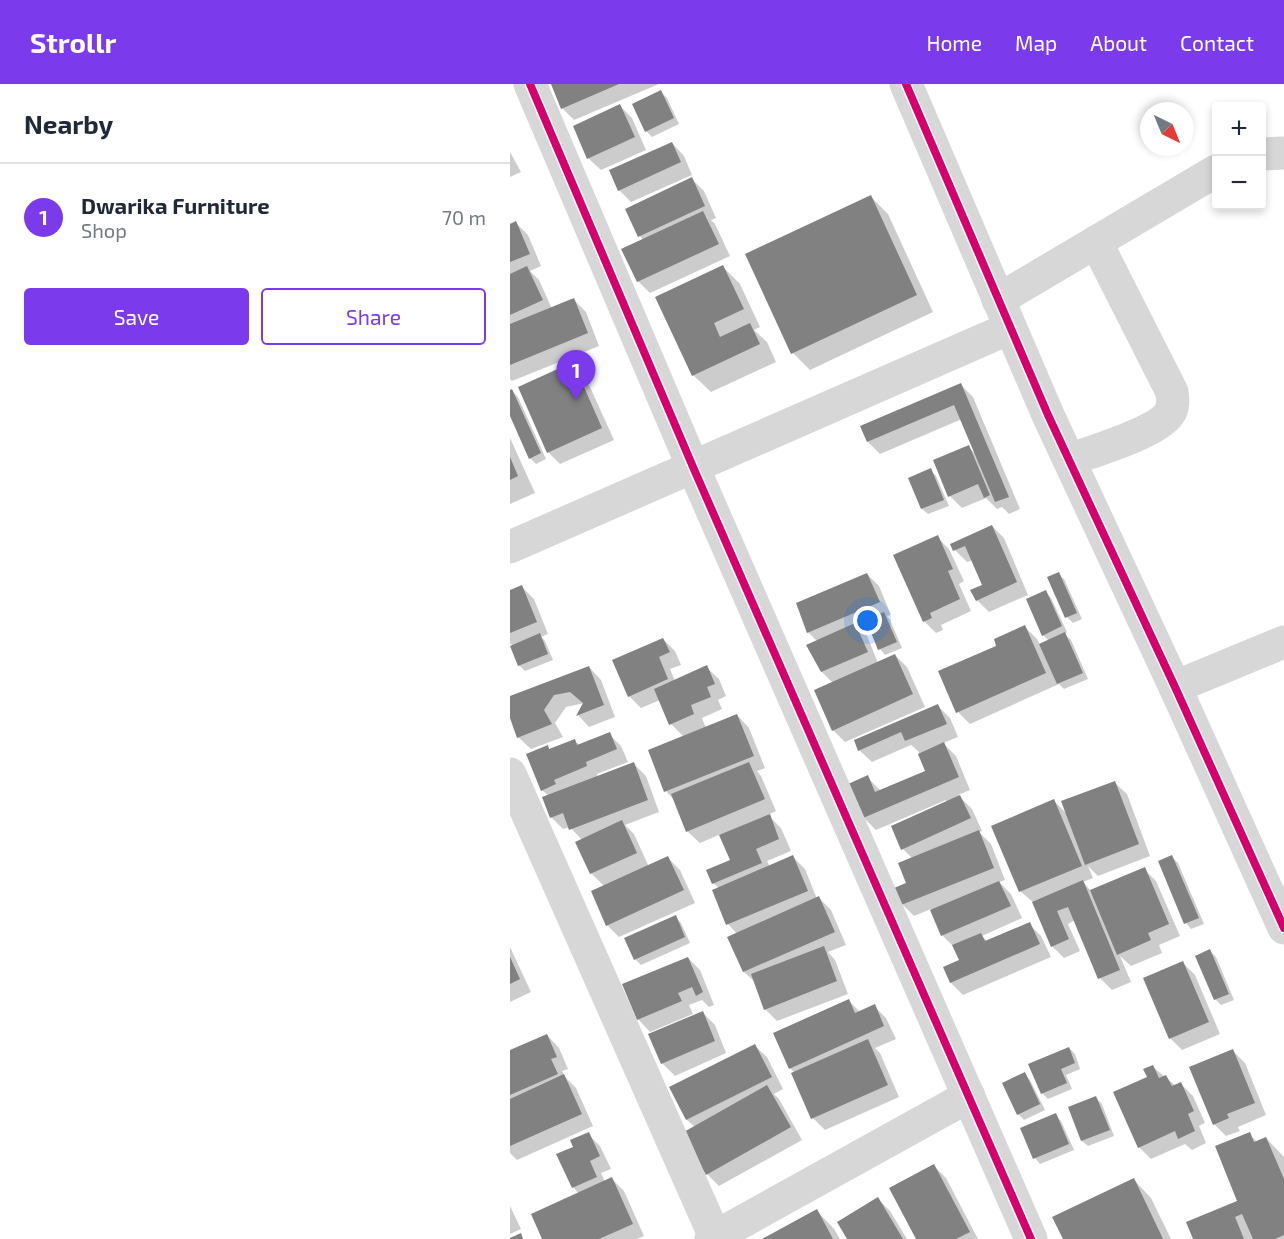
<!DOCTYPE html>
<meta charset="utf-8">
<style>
:root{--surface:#fff;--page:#f6f6f7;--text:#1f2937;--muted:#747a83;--line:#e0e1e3;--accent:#7c3aed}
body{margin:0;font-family:"Exo 2",sans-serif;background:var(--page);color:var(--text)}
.controls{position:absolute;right:18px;top:18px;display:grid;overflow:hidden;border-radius:6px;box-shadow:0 3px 9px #0003}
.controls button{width:54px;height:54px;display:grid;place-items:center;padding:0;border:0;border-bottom:2px solid var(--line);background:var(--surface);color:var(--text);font:30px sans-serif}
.compass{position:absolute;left:630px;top:18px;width:54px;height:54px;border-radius:50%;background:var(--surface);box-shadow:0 3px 9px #0003;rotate:137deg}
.you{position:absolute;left:358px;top:537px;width:21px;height:21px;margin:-15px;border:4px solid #fff;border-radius:50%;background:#1a73e8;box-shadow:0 0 0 9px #1a73e833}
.badge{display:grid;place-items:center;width:39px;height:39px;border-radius:50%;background:var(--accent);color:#fff;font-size:20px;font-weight:700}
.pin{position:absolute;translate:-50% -50px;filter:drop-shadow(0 2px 3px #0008)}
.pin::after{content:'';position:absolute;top:32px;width:21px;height:18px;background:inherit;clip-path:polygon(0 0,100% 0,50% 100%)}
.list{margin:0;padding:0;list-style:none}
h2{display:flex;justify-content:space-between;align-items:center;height:78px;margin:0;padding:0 24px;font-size:26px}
h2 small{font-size:20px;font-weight:400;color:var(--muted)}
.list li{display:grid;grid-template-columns:39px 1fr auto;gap:18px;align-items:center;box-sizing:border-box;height:108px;padding:0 24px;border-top:2px solid var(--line)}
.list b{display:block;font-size:22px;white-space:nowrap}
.list p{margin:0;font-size:20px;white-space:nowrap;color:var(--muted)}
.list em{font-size:20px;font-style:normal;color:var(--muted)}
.actions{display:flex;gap:12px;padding:18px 24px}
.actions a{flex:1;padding:14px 0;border:2px solid var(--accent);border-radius:6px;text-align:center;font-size:21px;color:var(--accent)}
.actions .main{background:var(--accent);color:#fff}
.map{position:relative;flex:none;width:774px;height:1155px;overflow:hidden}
header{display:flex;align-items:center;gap:36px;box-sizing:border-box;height:84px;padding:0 30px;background:var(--accent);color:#fff}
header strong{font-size:28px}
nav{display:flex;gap:33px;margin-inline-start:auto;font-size:21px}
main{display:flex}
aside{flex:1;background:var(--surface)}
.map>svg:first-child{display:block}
.shadow{fill:#0003}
.building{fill:#818181}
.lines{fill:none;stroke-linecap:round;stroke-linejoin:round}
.minor{stroke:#d7d7d7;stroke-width:33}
.cycleway-casing{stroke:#fff;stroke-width:11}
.cycleway{stroke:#d6006c;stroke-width:8}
</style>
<header>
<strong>Strollr</strong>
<nav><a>Home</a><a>Map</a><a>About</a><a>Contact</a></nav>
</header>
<main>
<aside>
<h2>Nearby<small></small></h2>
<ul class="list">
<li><span class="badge">1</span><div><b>Dwarika Furniture</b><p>Shop</p></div><em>70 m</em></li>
</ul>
<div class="actions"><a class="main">Save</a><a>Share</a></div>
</aside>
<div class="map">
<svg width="774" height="1155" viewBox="0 0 774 1155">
<rect width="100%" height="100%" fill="#fff"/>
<g class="shadow">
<path d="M42 0H149L64 36 52 24Z"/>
<path d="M151 8 157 14 169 40 142 53 136 47Z"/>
<path d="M110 22 122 34 136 66 91 86 78 74Z"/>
<path d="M162 59 174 72 182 91 121 118 109 106Z"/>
<path d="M0 68 11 88 0 93Z"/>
<path d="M182 95 194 107 206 134 201 136 205 140 220 172 140 209 128 197 133 156 130 152 117 126Z"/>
<path d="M361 113 378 130 423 228 300 286 283 269Z"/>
<path d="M0 138 1 141 6 139 18 151 31 182 20 187 29 196 42 225 64 216 76 228 89 262 2 297 0 295Z"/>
<path d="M213 183 230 200 250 243 244 246 257 258 266 278 201 308 183 291Z"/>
<path d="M63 280 75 292 104 356 50 380 38 368Z"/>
<path d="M451 301 463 313 510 425 499 430 492 423 487 425 476 414 452 424 440 412 458 363 467 371 452 335 370 370 358 358Z"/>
<path d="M0 307H2L8 313 36 375 26 380 20 374 0 329Z"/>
<path d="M0 354 25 409 0 420Z"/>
<path d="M420 386 426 392 439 422 418 430 412 425Z"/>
<path d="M482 442 494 454 518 511 479 528 467 516 474 501 463 476 457 478 445 466Z"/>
<path d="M427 453 439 465 454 497 449 500 461 527 431 541 433 546 426 549 414 537Z"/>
<path d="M357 490 369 502 381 531 377 532 380 536 392 564 375 571 370 565 359 540 349 544 357 552 368 579 385 571 397 583 415 623 335 658 323 646V599L312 588 308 558 298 548Z"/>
<path d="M548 490 554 495 572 535 563 539 557 533 539 494Z"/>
<path d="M12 503 24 515 38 550 31 553 35 557 43 576 15 587 9 581 3 562 0 559V508Z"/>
<path d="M535 508 541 514 557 548 554 550 561 556 578 595 554 605 549 600 460 640 448 628 488 562 515 543 527 555 530 561 539 557 533 551Z"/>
<path d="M153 555 165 567 171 581 160 585 165 597 196 583 209 595 216 612 208 616 212 625 192 634 196 644 227 631 239 644 255 684 247 687 251 692 266 727 258 731 271 744 281 767 257 777 260 783 283 773 295 785 307 815 309 814 321 826 336 861 318 868 325 876 338 910 267 937 255 925 246 899 234 888 227 850 218 840 209 804 203 799 222 777 211 750 190 759 177 747 165 717 156 707 174 653 161 640 150 616 131 624 119 612Z"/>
<path d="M79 583 91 596 105 633 79 643 68 631 75 619 56 623 45 639 53 653 21 665 8 653 0 630V614Z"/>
<path d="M428 622 440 634 448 653 433 659 446 672 460 706 448 711 462 725 472 747 469 748 481 760 495 796 489 798 501 810 512 834 472 852 478 858 519 840 531 852 541 873 453 911 441 899 435 884 451 877 444 863 432 851 421 825 404 832 392 820 402 774 393 765 437 718 436 716 366 746 354 734 357 693 371 707 417 687 409 668 401 661 362 678 349 666Z"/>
<path d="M99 650 111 662 118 678 87 690 88 694 124 680 136 692 149 728 115 741 124 750 139 783 158 774 170 786 185 819 109 853 97 841 95 803 81 789 72 756 60 743 53 745 41 733 39 712 32 706 37 663 41 667 65 657 70 661Z"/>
<path d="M604 698 617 710 640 772 588 792 578 782 583 794 573 798 581 807 634 785 646 797 670 852 649 861 652 869 621 882 610 872 621 898 602 906 590 894 565 836 558 840 570 867 554 874 542 862 524 819 510 807 544 717 558 731Z"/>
<path d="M662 773 668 779 694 840 681 845 676 839Z"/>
<path d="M165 833 171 839 180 859 131 881 125 875Z"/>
<path d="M0 863 21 908 0 918Z"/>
<path d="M700 867 706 873 724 916 711 921 705 915Z"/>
<path d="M178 874 190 886 204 921 199 923 192 916 179 921 183 930 140 948 128 935Z"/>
<path d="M673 879 685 891 710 950 672 966 660 954Z"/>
<path d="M339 917 350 928 364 922 376 934 386 955 365 964 370 969 389 1013 315 1046 303 1034 285 989 280 984Z"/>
<path d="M193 929 205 941 216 969 165 992 152 979Z"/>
<path d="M37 951 49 964 58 985 52 987 55 993 66 1004 83 1042 7 1076 0 1069V968Z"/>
<path d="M244 961 257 973 273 1005 264 1010 269 1015 292 1056 209 1102 197 1090 174 1049 185 1043 177 1036 161 1004Z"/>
<path d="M559 964 565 970 570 985 556 991 562 1005 538 1015 532 1009Z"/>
<path d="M723 967 735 979 756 1031 728 1043 730 1047 716 1052 704 1040Z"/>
<path d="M643 983 666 1002 671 1000 683 1012 695 1039 689 1042 696 1059 682 1066 675 1060 641 1075 629 1063 639 994Z"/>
<path d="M514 990 520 996 535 1026 514 1036 508 1030Z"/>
<path d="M586 1014 592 1020 604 1052 578 1062 572 1057 560 1024Z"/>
<path d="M545 1031 551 1037 564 1066 530 1080 525 1074Z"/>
<path d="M78 1050 90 1062 101 1085 91 1089 95 1098 102 1095 114 1107 134 1152 127 1155H34L69 1110 63 1103 65 1064Z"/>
<path d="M739 1050 747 1058 756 1054 774 1073V1155H685L729 1117Z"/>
<path d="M424 1082 436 1094 468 1155H408Z"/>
<path d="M624 1096 641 1114 661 1155H554Z"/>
<path d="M368 1115 380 1127 397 1155H339Z"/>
<path d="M0 1122 11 1145 0 1150Z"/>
<path d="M307 1127 324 1145 330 1155H255Z"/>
</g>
<g class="building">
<path d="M41 0H109L51 25Z"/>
<path d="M151 6 164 34 135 48 122 20Z"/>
<path d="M110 20 125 53 77 75 63 42Z"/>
<path d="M162 58 171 78 108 107 99 86Z"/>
<path d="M182 93 195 122 128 153 115 125Z"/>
<path d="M361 111 407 211 281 270 235 170Z"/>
<path d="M193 127 209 160 127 198 111 165Z"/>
<path d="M6 137 20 170 0 178V140Z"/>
<path d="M213 181 234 225 204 239 210 253 240 239 250 260 182 292 145 213Z"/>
<path d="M17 182 33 216 0 231V190Z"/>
<path d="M64 214 78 249 0 281V240Z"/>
<path d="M63 278 92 344 37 369 8 303Z"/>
<path d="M451 299 499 413 485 418 444 321 357 358 350 342Z"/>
<path d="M2 305 31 369 19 375 0 332V306Z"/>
<path d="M459 361 480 411 474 414 468 400 438 413 423 376Z"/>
<path d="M0 373 8 392 0 396Z"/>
<path d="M421 384 434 416 411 425 398 394Z"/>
<path d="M482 441 507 498 466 517 460 506 472 501 455 462 443 467 440 460Z"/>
<path d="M428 451 443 485 438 487 450 515 420 529 422 534 413 538 383 471Z"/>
<path d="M549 488 567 529 555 534 537 493Z"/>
<path d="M357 489 370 518 297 549 286 519Z"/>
<path d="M12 501 27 538 0 549V506Z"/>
<path d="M536 506 552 542 532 552 516 515Z"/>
<path d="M374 528 387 558 368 566 356 536Z"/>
<path d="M345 539 358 568 311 588 296 561Z"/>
<path d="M515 541 536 589 446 629 428 587 486 562 484 555Z"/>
<path d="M555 548 573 589 547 600 529 560Z"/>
<path d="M30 549 38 570 8 582 0 562Z"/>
<path d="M153 554 160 568 149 573 158 595 118 613 102 576Z"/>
<path d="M385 570 403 610 322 647 304 606Z"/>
<path d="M197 581 205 600 197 603 201 613 181 621 184 630 159 641 144 605Z"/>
<path d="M79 582 94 621 66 632 73 619 60 608 44 611 34 626 42 640 7 654 0 634V612Z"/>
<path d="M428 620 437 640 395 657 391 648 348 667 344 656Z"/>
<path d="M227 630 244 672 154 708 138 666Z"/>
<path d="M100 648 107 665 76 678 77 682 44 696 46 700 31 707 16 670 38 661 39 665 65 655 67 661Z"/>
<path d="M434 658 449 693 353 734 338 700 358 691 365 708 415 687 408 670Z"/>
<path d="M124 678 138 716 59 746 53 729 40 734 32 713Z"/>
<path d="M239 678 255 715 176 748 161 710Z"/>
<path d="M605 697 629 760 575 781 551 717Z"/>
<path d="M450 711 461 734 391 766 381 742Z"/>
<path d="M544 715 572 782 509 808 481 742Z"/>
<path d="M260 730 269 755 246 765 252 779 202 800 196 786 220 776 209 751Z"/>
<path d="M112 736 127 769 80 790 65 758Z"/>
<path d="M469 746 484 784 391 821 384 804 396 799 388 779Z"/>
<path d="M283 771 298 807 216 841 202 806Z"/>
<path d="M662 771 689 834 674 840 648 777Z"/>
<path d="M158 772 174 806 96 842 81 807Z"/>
<path d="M635 783 659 840 638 849 641 856 607 871 580 806Z"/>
<path d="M573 796 610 886 588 895 558 823 547 827 559 855 541 863 522 818Z"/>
<path d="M489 797 501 822 431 852 420 826Z"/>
<path d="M309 812 325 848 233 888 217 853Z"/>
<path d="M166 831 175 853 124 876 114 854Z"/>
<path d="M520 838 530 860 440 899 433 883 449 876 442 861 471 849 475 857Z"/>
<path d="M314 862 327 897 254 926 241 890Z"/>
<path d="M700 865 719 910 704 916 685 872Z"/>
<path d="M0 873 10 895 0 900Z"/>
<path d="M178 873 193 908 186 912 182 903 168 909 172 917 127 936 112 900Z"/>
<path d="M673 877 699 938 659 955 633 894Z"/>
<path d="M339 915 345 929 365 920 374 942 279 985 263 949Z"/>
<path d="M193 927 205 957 151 980 138 950Z"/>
<path d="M37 950 47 973 41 975 48 990 0 1011V966Z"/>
<path d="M358 955 378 1001 301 1035 281 989Z"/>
<path d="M245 960 262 993 176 1036 159 1003Z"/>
<path d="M559 963 565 979 551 985 557 999 531 1010 518 980Z"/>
<path d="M723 965 745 1019 717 1030 719 1034 703 1041 679 983Z"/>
<path d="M643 981 649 994 656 991 662 1002 671 998 684 1027 678 1030 685 1047 668 1055 665 1047 628 1064 603 1008 637 993 633 985Z"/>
<path d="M515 988 530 1020 507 1031 492 999Z"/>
<path d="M54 990 72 1030 0 1062V1015Z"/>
<path d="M257 1001 281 1043 196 1091 172 1049Z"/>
<path d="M586 1012 600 1046 571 1057 558 1023Z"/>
<path d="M546 1029 559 1060 523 1075 510 1044Z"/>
<path d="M79 1048 90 1072 80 1077 87 1093 62 1104 46 1070 63 1063 60 1056Z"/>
<path d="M740 1048 744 1058 756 1053 774 1095V1151L765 1155H743L732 1130 725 1133 734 1155H683L676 1138 727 1117 705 1062Z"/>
<path d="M424 1080 460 1148 446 1155H406L379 1104Z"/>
<path d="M102 1093 123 1140 89 1155H32L21 1130Z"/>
<path d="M624 1094 653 1155H553L542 1133Z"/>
<path d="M368 1113 393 1155H337L327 1138Z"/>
<path d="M307 1125 323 1155H252Z"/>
<path d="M11 1149 13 1155H0V1154Z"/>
</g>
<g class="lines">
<g class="minor">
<path d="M20 0 183 383 521 1155"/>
<path d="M396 0 538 331 665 603 774 844"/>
<path d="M752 70 774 69"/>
<path d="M488 216 706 87"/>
<path d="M559 376C583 367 646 349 659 330 664 323 663 316 662 308L586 158"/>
<path d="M0 463 500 244"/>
<path d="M665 603 774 558"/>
<path d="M0 690 205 1153"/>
<path d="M201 1155 459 1012"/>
</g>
<defs>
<g id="cycleway">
<path d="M20 0 183 383 521 1155"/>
<path d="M396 0 538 331 665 603 774 844"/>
</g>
</defs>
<use href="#cycleway" class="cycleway-casing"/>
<use href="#cycleway" class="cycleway"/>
</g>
</svg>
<div class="controls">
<button>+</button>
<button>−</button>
</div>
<svg class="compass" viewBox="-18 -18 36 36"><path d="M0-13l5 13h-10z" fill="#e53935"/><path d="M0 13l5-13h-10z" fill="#747a83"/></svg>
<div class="you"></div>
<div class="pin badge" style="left:66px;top:316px">1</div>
</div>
</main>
